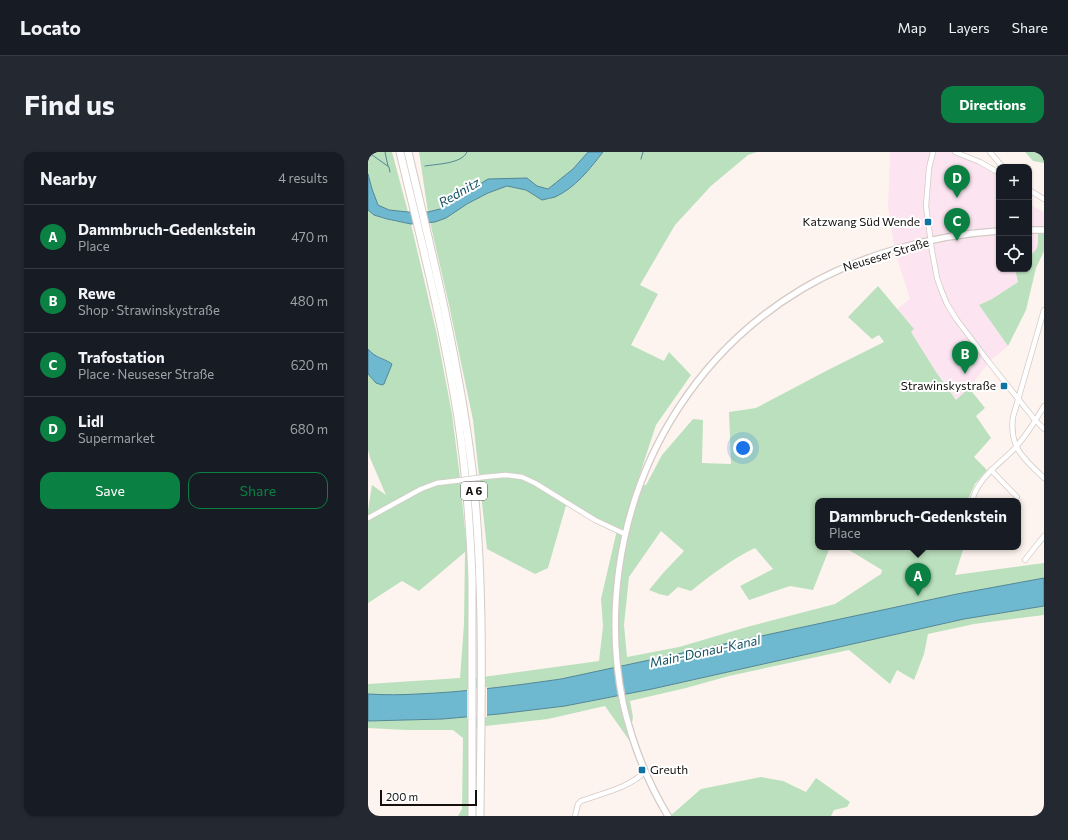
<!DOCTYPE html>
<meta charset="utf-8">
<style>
:root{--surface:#171b24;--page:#242831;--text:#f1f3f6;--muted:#9ea1a6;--line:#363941;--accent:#0b8043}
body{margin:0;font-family:Commissioner,sans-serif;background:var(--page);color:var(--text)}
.controls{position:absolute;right:12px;top:12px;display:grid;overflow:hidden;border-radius:8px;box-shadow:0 1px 3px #0004}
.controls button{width:36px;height:36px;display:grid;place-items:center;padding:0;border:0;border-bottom:1px solid var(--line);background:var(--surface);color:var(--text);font:20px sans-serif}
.scale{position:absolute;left:12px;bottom:10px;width:97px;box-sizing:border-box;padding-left:4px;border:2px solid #13100e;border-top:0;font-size:11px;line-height:14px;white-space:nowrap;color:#13100e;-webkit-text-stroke:3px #fff;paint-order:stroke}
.you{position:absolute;left:375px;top:296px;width:14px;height:14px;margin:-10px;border:3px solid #fff;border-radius:50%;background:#1a73e8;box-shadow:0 0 0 6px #1a73e833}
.badge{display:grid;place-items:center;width:26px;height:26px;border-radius:50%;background:var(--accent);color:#fff;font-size:13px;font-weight:700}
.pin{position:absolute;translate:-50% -33px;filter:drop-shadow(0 1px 2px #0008)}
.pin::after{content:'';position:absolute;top:21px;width:14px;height:12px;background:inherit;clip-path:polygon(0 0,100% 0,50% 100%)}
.popup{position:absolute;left:447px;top:346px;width:206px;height:52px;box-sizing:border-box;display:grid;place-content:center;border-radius:8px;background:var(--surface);filter:drop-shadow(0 1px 3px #0005);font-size:13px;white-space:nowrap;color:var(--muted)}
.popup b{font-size:15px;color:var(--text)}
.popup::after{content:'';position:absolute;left:50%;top:100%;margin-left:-8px;border:8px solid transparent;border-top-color:var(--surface)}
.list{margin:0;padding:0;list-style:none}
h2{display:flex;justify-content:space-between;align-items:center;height:52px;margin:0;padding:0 16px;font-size:17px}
h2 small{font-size:13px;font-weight:400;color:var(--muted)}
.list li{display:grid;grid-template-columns:26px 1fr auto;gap:12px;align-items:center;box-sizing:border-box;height:64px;padding:0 16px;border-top:1px solid var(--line)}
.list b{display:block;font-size:15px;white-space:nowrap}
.list p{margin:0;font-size:13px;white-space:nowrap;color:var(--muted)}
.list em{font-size:13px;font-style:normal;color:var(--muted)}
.actions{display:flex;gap:8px;padding:12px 16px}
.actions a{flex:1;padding:9px 0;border:1px solid var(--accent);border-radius:12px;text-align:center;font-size:14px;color:var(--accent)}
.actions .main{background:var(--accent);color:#fff}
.icon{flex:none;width:22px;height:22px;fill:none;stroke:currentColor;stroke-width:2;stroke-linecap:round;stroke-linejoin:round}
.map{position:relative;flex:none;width:676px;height:664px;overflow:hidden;border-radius:12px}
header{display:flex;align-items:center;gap:24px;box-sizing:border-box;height:56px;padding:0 20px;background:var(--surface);border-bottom:1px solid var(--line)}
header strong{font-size:19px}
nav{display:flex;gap:22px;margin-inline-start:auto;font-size:14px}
.intro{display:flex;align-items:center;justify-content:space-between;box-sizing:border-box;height:96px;padding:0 24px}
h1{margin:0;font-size:28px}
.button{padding:10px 18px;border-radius:12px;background:var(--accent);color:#fff;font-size:14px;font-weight:700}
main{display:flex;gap:24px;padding:0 24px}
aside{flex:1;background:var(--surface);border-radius:12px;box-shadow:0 1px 3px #0004}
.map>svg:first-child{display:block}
.industrial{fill:#fce5f1}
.green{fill:#bbe0bd}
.water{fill:#6eb9d0;stroke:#538696}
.pier{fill:#fef4ef}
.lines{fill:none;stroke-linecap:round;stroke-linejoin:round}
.stream{stroke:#538696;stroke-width:1}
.minor-casing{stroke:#d4cac6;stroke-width:6}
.major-casing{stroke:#d4cac6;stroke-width:8}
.highway-casing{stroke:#d4cac6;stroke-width:9}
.minor{stroke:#fff;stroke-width:4.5}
.major{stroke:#fff;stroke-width:5.5}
.highway{stroke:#fff;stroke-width:7}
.minor-bridge-casing{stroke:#d4cac6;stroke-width:6;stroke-linecap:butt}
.minor-bridge{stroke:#fff;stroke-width:4.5}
.poi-dot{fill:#0f74a1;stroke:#fff;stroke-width:1.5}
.labels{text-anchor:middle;stroke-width:4;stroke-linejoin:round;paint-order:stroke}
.shield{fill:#fff;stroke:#5a5856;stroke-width:1}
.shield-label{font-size:11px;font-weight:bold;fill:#13100e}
.poi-label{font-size:12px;fill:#13100e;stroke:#fff;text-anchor:end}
.street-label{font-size:12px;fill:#13100e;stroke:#fff}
.water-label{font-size:13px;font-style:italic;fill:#135263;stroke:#fff}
</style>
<header>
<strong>Locato</strong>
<nav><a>Map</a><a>Layers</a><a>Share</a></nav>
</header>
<div class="intro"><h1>Find us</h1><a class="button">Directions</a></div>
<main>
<aside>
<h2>Nearby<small>4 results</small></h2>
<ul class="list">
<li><span class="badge">A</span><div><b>Dammbruch-Gedenkstein</b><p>Place</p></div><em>470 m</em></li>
<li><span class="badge">B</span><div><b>Rewe</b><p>Shop · Strawinskystraße</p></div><em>480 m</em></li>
<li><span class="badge">C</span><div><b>Trafostation</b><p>Place · Neuseser Straße</p></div><em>620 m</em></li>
<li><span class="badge">D</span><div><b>Lidl</b><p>Supermarket</p></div><em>680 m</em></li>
</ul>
<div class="actions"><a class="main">Save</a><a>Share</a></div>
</aside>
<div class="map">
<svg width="676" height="664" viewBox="0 0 676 664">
<rect width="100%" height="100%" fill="#fef4ef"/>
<g class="industrial">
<path d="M522 0H590L601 8 631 24V117H647L650 130 624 147 611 153 640 194 621 210 601 236 588 248 568 220 542 179 545 177 529 157 542 147 527 100 520 55Z"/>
<path d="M661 52 676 60V70L674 82H670V94L666 100 661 104Z"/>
</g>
<g class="green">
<path d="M0 0H24L40 60 20 58 9 53 4 37 0 22Z"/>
<path d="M51 0H220L205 17 180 37 169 34 159 26 93 43 72 57 60 60Z"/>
<path d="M235 0H389L380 3 343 34 307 73 272 133 290 142 263 193 296 209 301 200 323 223 288 273 268 334 278 333 294 303 325 267 335 268 334 311 363 312 361 260 388 256 458 219 516 190 511 183 504 187 480 165 510 134 546 177 543 180 568 220 588 248 601 236 617 256 608 264 623 286 606 305 619 318 607 332 599 349H450V395H462L445 438 422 434 381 448 372 434 405 417 387 396C364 407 343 423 323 439L310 435 300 444 291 442 281 438 296 420 316 399 293 379 261 425 256 473 259 505 311 495 379 475 467 452 513 422 514 418 476 395H596L587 423 676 411V426L589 442 193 527C145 534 97 540 49 542 33 543 16 543 0 542V532L92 526 96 472 97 400 51 439 34 429 0 451V358L4 333 18 343 2 306 0 298V222L8 231 14 233 24 212C16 205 7 206 0 197V58C11 68 28 69 43 72L69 183 84 262 92 326 99 399 101 473 100 527 231 509 235 474 233 447 249 378 199 350 180 416 167 422 119 397 105 268 81 153 62 70H67L120 41 139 34 158 38 174 48 224 15Z"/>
<path d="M657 0H676V11L665 9Z"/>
<path d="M670 82H676V99L668 116 658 158 640 194 611 153 624 147 650 130 647 117H661V104C671 97 670 93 670 82Z"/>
<path d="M676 454V463L606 472 560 482 556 502 546 528 529 518 522 532 481 498 361 524 318 536 262 549 265 565 261 588 237 554 180 567 100 576V664H90L94 657 95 586 85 578H38L0 576V569L75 567 131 562 197 554 284 537 596 467Z"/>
<path d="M393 625 415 629 438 640 448 626 482 650 479 655 466 658 463 664H302L333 637Z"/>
</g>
<g class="water">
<path d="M220 0H235C222 17 207 36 187 45 183 46 178 47 174 48L158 38 139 34 120 41 99 52 78 66 67 70 43 72 19 67 6 63 0 58V22L4 37 10 53 21 58 40 60H60L72 57 120 27 159 26 169 34 180 37 205 17Z"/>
<path d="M0 197C7 206 16 206 24 212L16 232 14 233 8 231 0 222Z"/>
<path d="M676 426V454L596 467 284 537 197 554 131 562 75 567 0 569V542C16 543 33 543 49 542 97 540 145 534 193 527L589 442Z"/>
</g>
<path class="pier" d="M119 535V565L99 567V537Z"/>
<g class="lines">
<g class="stream">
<path d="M0 0 21 15 22 20"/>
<path d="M17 0 20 14"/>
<path d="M273 7 275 0"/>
<path d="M57 14C68 12 94 12 99 0"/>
</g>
<defs>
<g id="minor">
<path d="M565 0 561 16 558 54 564 99 569 126 574 140 579 152 589 168 620 209 667 268 676 277"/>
<path d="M587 0 612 10 631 21"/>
<path d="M622 0 633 13 632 15"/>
<path d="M661 38 676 47"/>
<path d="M676 158 645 265C641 295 655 306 676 326"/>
<path d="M623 318 649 345"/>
<path d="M116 325 137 323 154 325 167 331 227 368 257 382"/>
<path d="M604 349C610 325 632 312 648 295 659 282 668 268 676 254"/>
<path d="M0 366 53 337 69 331 86 329"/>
<path d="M657 408 676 384"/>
<path d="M207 664 210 652 213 649C232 642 264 635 277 619"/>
</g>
<g id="major">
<path d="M661 78H676"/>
<path d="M300 664C279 629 264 591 255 551 246 507 245 461 251 417 267 301 332 198 434 137 491 103 565 83 631 79"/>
</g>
<g id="highway">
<path d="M32 0C53 88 76 176 90 266 98 319 102 372 104 426V664"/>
<path d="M40 0C65 105 91 210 104 317 117 432 113 548 112 664"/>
</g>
</defs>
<use href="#minor" class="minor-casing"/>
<use href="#major" class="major-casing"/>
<use href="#highway" class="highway-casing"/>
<use href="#minor" class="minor"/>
<use href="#major" class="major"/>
<use href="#highway" class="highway"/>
<defs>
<path id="minor-bridge" d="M86 329 116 325"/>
</defs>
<use href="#minor-bridge" class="minor-bridge-casing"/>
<use href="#minor-bridge" class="minor-bridge"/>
</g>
<g class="poi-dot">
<rect x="556" y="66" width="8" height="8" rx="2"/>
<rect x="632" y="230" width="8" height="8" rx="2"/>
<rect x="270" y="614" width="8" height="8" rx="2"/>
</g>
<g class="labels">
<rect class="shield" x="93" y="330" width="26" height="18" rx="3"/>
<g class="shield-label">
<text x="106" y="343">A 6</text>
</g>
<g class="poi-label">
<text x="552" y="74">Katzwang Süd Wende</text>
<text x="628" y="238">Strawinskystraße</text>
<text x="282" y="622" text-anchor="start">Greuth</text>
</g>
<g class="street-label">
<text transform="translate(518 103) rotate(-17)" y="4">Neuseser Straße</text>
</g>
<g class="water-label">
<text transform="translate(91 40) rotate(-30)" y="5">Rednitz</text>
<text transform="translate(337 499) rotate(-12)" y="5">Main-Donau-Kanal</text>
</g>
</g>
</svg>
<div class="controls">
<button>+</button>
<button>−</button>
<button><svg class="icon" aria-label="locate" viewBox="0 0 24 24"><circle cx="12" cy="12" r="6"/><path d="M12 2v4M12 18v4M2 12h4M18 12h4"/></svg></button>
</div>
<div class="scale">200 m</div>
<div class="you"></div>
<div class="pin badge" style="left:550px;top:444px">A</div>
<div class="popup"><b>Dammbruch-Gedenkstein</b>Place</div>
<div class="pin badge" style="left:597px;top:222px">B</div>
<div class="pin badge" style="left:589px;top:89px">C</div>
<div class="pin badge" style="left:589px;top:46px">D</div>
</div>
</main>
